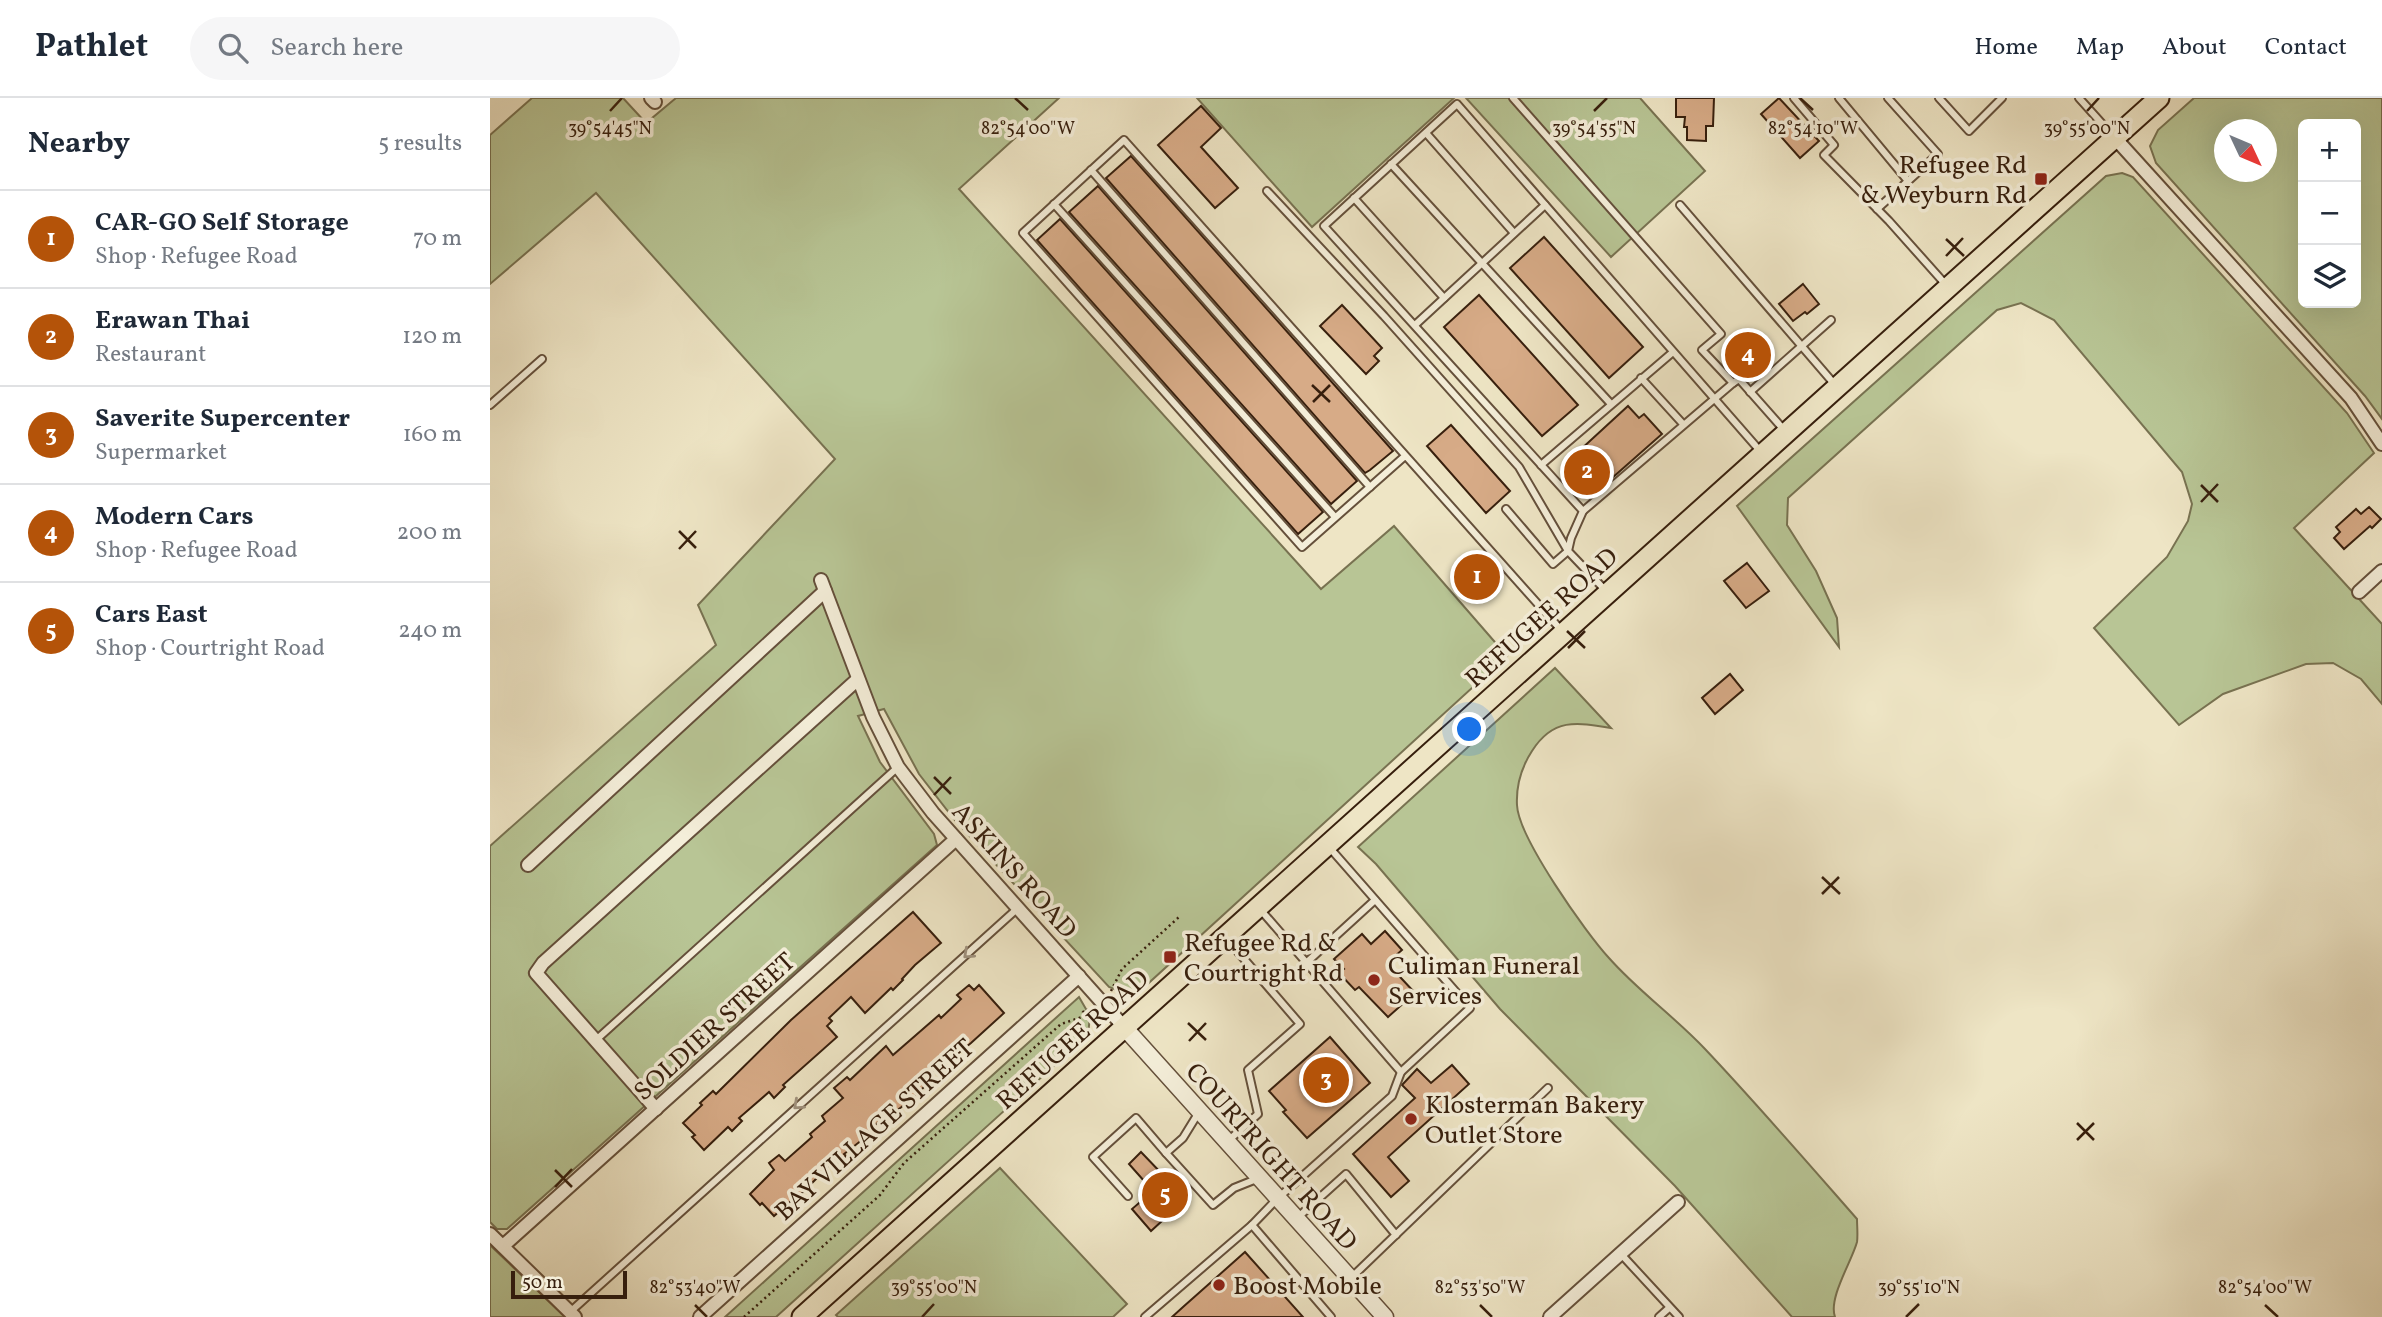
<!DOCTYPE html>
<meta charset="utf-8">
<style>
:root{--surface:#fff;--page:#f6f6f7;--text:#1f2937;--muted:#747a83;--line:#e0e1e3;--accent:#b45309}
body{margin:0;font-family:Vollkorn,serif;background:var(--page);color:var(--text)}
.controls{position:absolute;right:21px;top:21px;display:grid;overflow:hidden;border-radius:10px;box-shadow:0 7px 28px #0002}
.controls button{width:63px;height:63px;display:grid;place-items:center;padding:0;border:0;border-bottom:2px solid var(--line);background:var(--surface);color:var(--text);font:35px sans-serif}
.compass{position:absolute;left:1724px;top:21px;width:63px;height:63px;border-radius:50%;background:var(--surface);box-shadow:0 7px 28px #0002;rotate:134deg}
.scale{position:absolute;left:21px;bottom:18px;width:116px;box-sizing:border-box;padding-left:7px;border:4px solid #371f0d;border-top:0;font-size:19px;line-height:24px;white-space:nowrap;color:#371f0d;-webkit-text-stroke:5px #f4eed9;paint-order:stroke}
.you{position:absolute;left:980px;top:632px;width:24px;height:24px;margin:-18px;border:5px solid #fff;border-radius:50%;background:#1a73e8;box-shadow:0 0 0 10px #1a73e833}
.badge{display:grid;place-items:center;width:46px;height:46px;border-radius:50%;background:var(--accent);color:#fff;font-size:23px;font-weight:700}
.pin{position:absolute;translate:-50% -50%;border:4px solid #fff;box-shadow:0 2px 7px #0006}
.list{margin:0;padding:0;list-style:none}
h2{display:flex;justify-content:space-between;align-items:center;height:91px;margin:0;padding:0 28px;font-size:30px}
h2 small{font-size:23px;font-weight:400;color:var(--muted)}
.list li{display:grid;grid-template-columns:46px 1fr auto;gap:21px;align-items:center;box-sizing:border-box;height:98px;padding:0 28px;border-top:2px solid var(--line)}
.list b{display:block;font-size:26px;white-space:nowrap}
.list p{margin:0;font-size:23px;white-space:nowrap;color:var(--muted)}
.list em{font-size:23px;font-style:normal;color:var(--muted)}
.icon{flex:none;width:38px;height:38px;fill:none;stroke:currentColor;stroke-width:2;stroke-linecap:round;stroke-linejoin:round}
.map{position:relative;flex:none;width:1892px;height:1219px;overflow:hidden}
header{display:flex;align-items:center;gap:42px;box-sizing:border-box;height:98px;padding:0 35px;background:var(--surface);border-bottom:2px solid var(--line)}
header strong{font-size:33px}
nav{display:flex;gap:38px;margin-inline-start:auto;font-size:24px}
.search{width:490px;height:63px;background:var(--page);display:flex;align-items:center;gap:18px;box-sizing:border-box;padding:0 24px;border-radius:38px;color:var(--muted);font-size:26px}
main{display:flex}
aside{flex:1;background:var(--surface)}
.map>svg:first-child{display:block}
.green{fill:#b8c595;stroke:#787251;stroke-width:2;fill-rule:evenodd}
.building{fill:#d7ab87;stroke:#371f0d;stroke-width:2}
.lines{fill:none;stroke-linecap:round;stroke-linejoin:round}
.service-casing{stroke:#65503b;stroke-width:10}
.minor-casing{stroke:#65503b;stroke-width:16}
.tertiary-casing{stroke:#65503b;stroke-width:19}
.primary-casing{stroke:#371f0d;stroke-width:23}
.path{stroke:#371f0d;stroke-width:2.5;stroke-dasharray:2 3.5;stroke-linecap:butt}
.service{stroke:#f4eed9;stroke-width:6}
.minor{stroke:#f4eed9;stroke-width:12}
.tertiary{stroke:#f4eed9;stroke-width:16}
.primary{stroke:#eee5c5;stroke-width:19}
.oneway{stroke:#9f917d}
.ticks{fill:none;stroke:#371f0d;stroke-width:2.5}
.poi-dot{fill:#8f2418;stroke:#f4eed9;stroke-width:2.5}
.labels{text-anchor:middle;stroke-width:7;stroke-linejoin:round;paint-order:stroke}
.poi-label{font-size:26px;fill:#371f0d;stroke:#f4eed9;text-anchor:start}
.street-label{font-size:26px;fill:#371f0d;stroke:#f4eed9}
.ticks-label{font-size:18px;text-anchor:middle;fill:#371f0d;stroke:#f4eed9;stroke-width:7;stroke-linejoin:round;paint-order:stroke}
</style>
<header>
<strong>Pathlet</strong>
<div class="search"><svg class="icon" aria-label="search" viewBox="0 0 24 24"><circle cx="10" cy="10" r="6"/><path d="M15 15l6 6"/></svg>Search here</div>
<nav><a>Home</a><a>Map</a><a>About</a><a>Contact</a></nav>
</header>
<main>
<aside>
<h2>Nearby<small>5 results</small></h2>
<ul class="list">
<li><span class="badge">1</span><div><b>CAR-GO Self Storage</b><p>Shop · Refugee Road</p></div><em>70 m</em></li>
<li><span class="badge">2</span><div><b>Erawan Thai</b><p>Restaurant</p></div><em>120 m</em></li>
<li><span class="badge">3</span><div><b>Saverite Supercenter</b><p>Supermarket</p></div><em>160 m</em></li>
<li><span class="badge">4</span><div><b>Modern Cars</b><p>Shop · Refugee Road</p></div><em>200 m</em></li>
<li><span class="badge">5</span><div><b>Cars East</b><p>Shop · Courtright Road</p></div><em>240 m</em></li>
</ul>
</aside>
<div class="map">
<svg width="1892" height="1219" viewBox="0 0 1892 1219">
<rect width="100%" height="100%" fill="#eee5c5"/>
<filter id="stains"><feTurbulence type="fractalNoise" baseFrequency=".00286" numOctaves="4"/><feColorMatrix values="0 0 0 0 .2 0 0 0 0 .09 0 0 0 0 .02 0 0 0 .5 -.17"/></filter>
<radialGradient id="worn" r=".72"><stop offset=".6" stop-color="#630" stop-opacity="0"/><stop offset="1" stop-color="#630" stop-opacity=".3"/></radialGradient>
<g class="green">
<path d="M42 0H133L156 25 186 0H569L469 91 831 491 904 428 1017 558 651 892 637 896 619 889 464 721 429 676 394 611 368 618 390 664 444 736 447 747 17 1131H7L0 1124V748L226 547 208 507 345 361 106 95 0 186V37Z"/>
<path d="M707 0H964L822 129Z"/>
<path d="M976 0H1150L1215 73 1121 159Z"/>
<path d="M1704 0H1892V321L1875 298 1666 65 1660 48 1668 32ZM1866 26V205H1813V26ZM1734 32H1776V74H1734Z"/>
<path d="M1632 75 1643 79 1857 315 1884 355 1804 430 1892 526V606L1871 581 1843 565 1816 566 1733 596 1689 627 1604 530 1677 459 1698 423 1702 406 1692 374 1564 222 1531 205 1507 212 1298 400 1297 427 1326 473 1347 520 1349 549 1247 408 1616 78Z"/>
<path d="M1065 570 1121 630C1086 624 1063 620 1042 653 1031 670 1026 687 1027 707 1028 739 1096 835 1119 860 1148 893 1185 919 1215 951 1267 1006 1317 1064 1367 1121 1367 1128 1368 1137 1367 1144 1362 1163 1338 1200 1345 1219H1302L1185 1088 1010 911 886 766 868 749Z"/>
<path d="M589 899 600 918 598 937 286 1219H235Z"/>
<path d="M510 1070 637 1206 623 1219H348L346 1217Z"/>
<path d="M0 1147 75 1219H0Z"/>
</g>
<g class="building">
<path d="M1186 0H1224L1223 28H1216V43L1197 42V29H1194L1195 19H1186Z"/>
<path d="M1289 0 1329 43 1310 60 1271 16Z"/>
<path d="M711 8 731 30 711 49 748 90 725 110 668 47Z"/>
<path d="M641 58 903 353 880 372 875 375 616 80Z"/>
<path d="M608 88 867 383 841 406 579 114Z"/>
<path d="M570 121 833 414 808 436 547 142Z"/>
<path d="M1054 139 1153 249 1119 280 1020 170Z"/>
<path d="M1313 186 1329 206 1317 216 1315 214 1303 223 1289 206Z"/>
<path d="M989 197 1088 307 1052 338 954 229Z"/>
<path d="M852 207 892 250 884 258 889 263 876 276 830 228Z"/>
<path d="M1265 238 1277 251 1257 270 1245 257Z"/>
<path d="M1138 308 1149 320 1154 316 1172 336 1105 395 1077 364Z"/>
<path d="M961 327 1020 393 996 415 937 348Z"/>
<path d="M1879 409 1891 421 1882 430 1880 428 1854 451 1844 440 1850 434 1846 429 1866 411 1871 416Z"/>
<path d="M987 456 1010 481 998 491 995 488 984 499 964 476Z"/>
<path d="M1257 465 1279 493 1256 510 1234 483Z"/>
<path d="M1240 576 1253 592 1225 616 1212 600Z"/>
<path d="M423 814 451 845 425 867 412 881 413 882 403 892 401 890 375 915 361 899 339 920 342 923 337 928 347 939 293 987 295 989 284 1000 279 994 249 1020 252 1023 242 1033 238 1029 214 1052 202 1039 205 1037 193 1025 212 1007 210 1005 223 993 226 996 301 922Z"/>
<path d="M895 833 912 852 897 865 925 895 898 919 869 889 865 892 849 875 854 871 844 861 872 836 881 846Z"/>
<path d="M479 887 484 892 489 887 514 915 481 945 460 962 458 960 433 982 437 986 422 1001 401 1017 399 1015 375 1036 377 1038 354 1056 356 1058 343 1070 340 1067 302 1105 301 1103 284 1118 272 1105 270 1107 260 1096 284 1072 279 1065 289 1057 295 1063 322 1039 320 1036 335 1023 332 1018 353 1000 344 990 357 979 360 982 396 948 403 957 449 917 451 920 471 901 467 897Z"/>
<path d="M840 939 880 985 817 1040 793 1014 796 1012 779 993Z"/>
<path d="M962 967 979 986 898 1059 919 1083 901 1099 863 1056 925 1000 912 987 927 971 941 985Z"/>
<path d="M651 1054 696 1101 661 1133 642 1111 663 1093 639 1066Z"/>
<path d="M755 1154 813 1219H682L693 1209Z"/>
</g>
<g class="lines">
<defs>
<g id="service">
<path d="M1023 0 1231 236 1212 252 1243 285 1249 281 1295 333"/>
<path d="M1304 0 1344 47 1334 57 1399 123 1457 188"/>
<path d="M1349 0 1418 83"/>
<path d="M1449 0 1479 33 1512 0"/>
<path d="M1589 0 1624 39"/>
<path d="M936 35 1024 135"/>
<path d="M901 66 1121 306"/>
<path d="M601 72 880 389"/>
<path d="M777 93 894 218 1029 369 1078 453 1063 466 1016 411"/>
<path d="M864 100 954 200"/>
<path d="M564 106 845 419"/>
<path d="M1190 107 1346 288"/>
<path d="M1387 111 1448 56 1398 0"/>
<path d="M925 227 1055 107"/>
<path d="M1151 280 1193 326"/>
<path d="M1260 294 1341 222"/>
<path d="M0 307 52 261"/>
<path d="M915 358 812 449 533 135 634 42 1072 533"/>
<path d="M1051 367 1183 254"/>
<path d="M1093 413 1243 285"/>
<path d="M1116 493 1078 453 1081 440 1093 413 834 128 967 6 1271 354"/>
<path d="M769 810 911 974 980 910 839 749"/>
<path d="M736 840 810 926 758 972 768 1016 738 1043"/>
<path d="M816 865 885 802"/>
<path d="M106 942 408 669"/>
<path d="M709 1014 693 1040 676 1055 723 1107 744 1090 769 1080"/>
<path d="M638 1098 603 1059 646 1020 676 1055"/>
<path d="M806 1121 856 1076 906 1137"/>
<path d="M1130 1155 1189 1219"/>
<path d="M862 1179 1058 990"/>
<path d="M80 1214 528 810"/>
<path d="M655 1219 762 1127"/>
<path d="M841 1219 762 1127 787 1101 902 998 911 974"/>
<path d="M1169 1219 1179 1210"/>
</g>
<g id="minor">
<path d="M161 0 165 4"/>
<path d="M1625 40 1861 300 1892 346"/>
<path d="M331 482 383 619 408 669 443 715 634 929"/>
<path d="M1869 494 1892 473"/>
<path d="M38 767 335 493"/>
<path d="M166 1011 46 875 53 865 368 581"/>
<path d="M0 1136 85 1219"/>
<path d="M13 1148 466 741"/>
<path d="M210 1219 589 878"/>
<path d="M1060 1219 1188 1104"/>
</g>
<path id="tertiary" d="M634 929 895 1219"/>
<path id="primary" d="M312 1219 1669 0"/>
</defs>
<use href="#service" class="service-casing"/>
<use href="#minor" class="minor-casing"/>
<use href="#tertiary" class="tertiary-casing"/>
<use href="#primary" class="primary-casing"/>
<g class="path">
<path d="M621 893 632 871 689 819"/>
<path d="M254 1219 390 1097 414 1065 571 926 595 918 593 914 600 911"/>
</g>
<use href="#service" class="service"/>
<use href="#minor" class="minor"/>
<use href="#tertiary" class="tertiary"/>
<use href="#primary" class="primary"/>
</g>
<defs><path id="oneway-chevron" d="M-2-3.5L2.5 0L-2 3.5" fill="none" stroke-width="1.6" stroke-linecap="round" stroke-linejoin="round" transform="scale(1.75)"/></defs>
<g class="oneway">
<use href="#oneway-chevron" transform="translate(478 856) rotate(138)"/>
<use href="#oneway-chevron" transform="translate(308 1007) rotate(138)"/>
</g>
<path class="ticks" d="M525 0 538 12M1310 0 1323 12M120 13 132 0M1104 13 1117 0M1597 13 1609 0M1456 141 1474 158M1456 158 1473 140M822 287 840 304M823 304 840 287M1711 387 1728 404M1711 404 1728 386M189 433 206 450M189 451 206 433M1077 533 1095 550M1078 550 1095 533M444 679 461 696M444 697 461 679M1332 779 1350 796M1332 796 1349 779M698 925 716 942M699 943 716 925M1587 1025 1604 1042M1587 1042 1604 1025M65 1072 82 1089M65 1089 82 1071M205 1207 217 1219M990 1207 1002 1219M1775 1207 1788 1219M432 1219 444 1206M1416 1219 1429 1206"/>
<g class="poi-dot">
<rect x="1544" y="74" width="14" height="14" rx="3.5"/>
<rect x="673" y="852" width="14" height="14" rx="3.5"/>
<circle cx="884" cy="882" r="7"/>
<circle cx="921" cy="1021" r="7"/>
<circle cx="729" cy="1187" r="7"/>
</g>
<g class="labels">
<g class="poi-label">
<text x="1537" y="75" text-anchor="end">Refugee Rd<tspan x="1537" dy="30">&amp; Weyburn Rd</tspan></text>
<text x="694" y="853">Refugee Rd &amp;<tspan x="694" dy="30">Courtright Rd</tspan></text>
<text x="898" y="876">Culiman Funeral<tspan x="898" dy="30">Services</tspan></text>
<text x="935" y="1015">Klosterman Bakery<tspan x="935" dy="30">Outlet Store</tspan></text>
<text x="743" y="1196">Boost Mobile</text>
</g>
<g class="street-label">
<text transform="translate(1051 519) rotate(-42)" y="9">REFUGEE ROAD</text>
<text transform="translate(525 772) rotate(48)" y="9">ASKINS ROAD</text>
<text transform="translate(224 928) rotate(-42)" y="9">SOLDIER STREET</text>
<text transform="translate(582 941) rotate(-42)" y="9">REFUGEE ROAD</text>
<text transform="translate(384 1031) rotate(-42)" y="9">BAY VILLAGE STREET</text>
<text transform="translate(782 1058) rotate(48)" y="9">COURTRIGHT ROAD</text>
</g>
</g>
<g class="ticks-label">
<text x="538" y="36">82°54'00"W</text>
<text x="1323" y="36">82°54'10"W</text>
<text x="120" y="36">39°54'45"N</text>
<text x="1104" y="36">39°54'55"N</text>
<text x="1597" y="36">39°55'00"N</text>
<text x="444" y="1195">39°55'00"N</text>
<text x="1429" y="1195">39°55'10"N</text>
<text x="205" y="1195">82°53'40"W</text>
<text x="990" y="1195">82°53'50"W</text>
<text x="1775" y="1195">82°54'00"W</text>
</g>
<rect width="100%" height="100%" filter="url(#stains)"/>
<rect width="100%" height="100%" fill="url(#worn)"/>
</svg>
<div class="controls">
<button>+</button>
<button>−</button>
<button><svg class="icon" aria-label="layers" viewBox="0 0 24 24"><path d="M12 4l9 5-9 5-9-5zM3 14l9 5 9-5"/></svg></button>
</div>
<svg class="compass" viewBox="-18 -18 36 36"><path d="M0-13l5 13h-10z" fill="#e53935"/><path d="M0 13l5-13h-10z" fill="#747a83"/></svg>
<div class="scale">50 m</div>
<div class="you"></div>
<div class="pin badge" style="left:987px;top:479px">1</div>
<div class="pin badge" style="left:1097px;top:374px">2</div>
<div class="pin badge" style="left:836px;top:982px">3</div>
<div class="pin badge" style="left:1258px;top:257px">4</div>
<div class="pin badge" style="left:675px;top:1097px">5</div>
</div>
</main>
